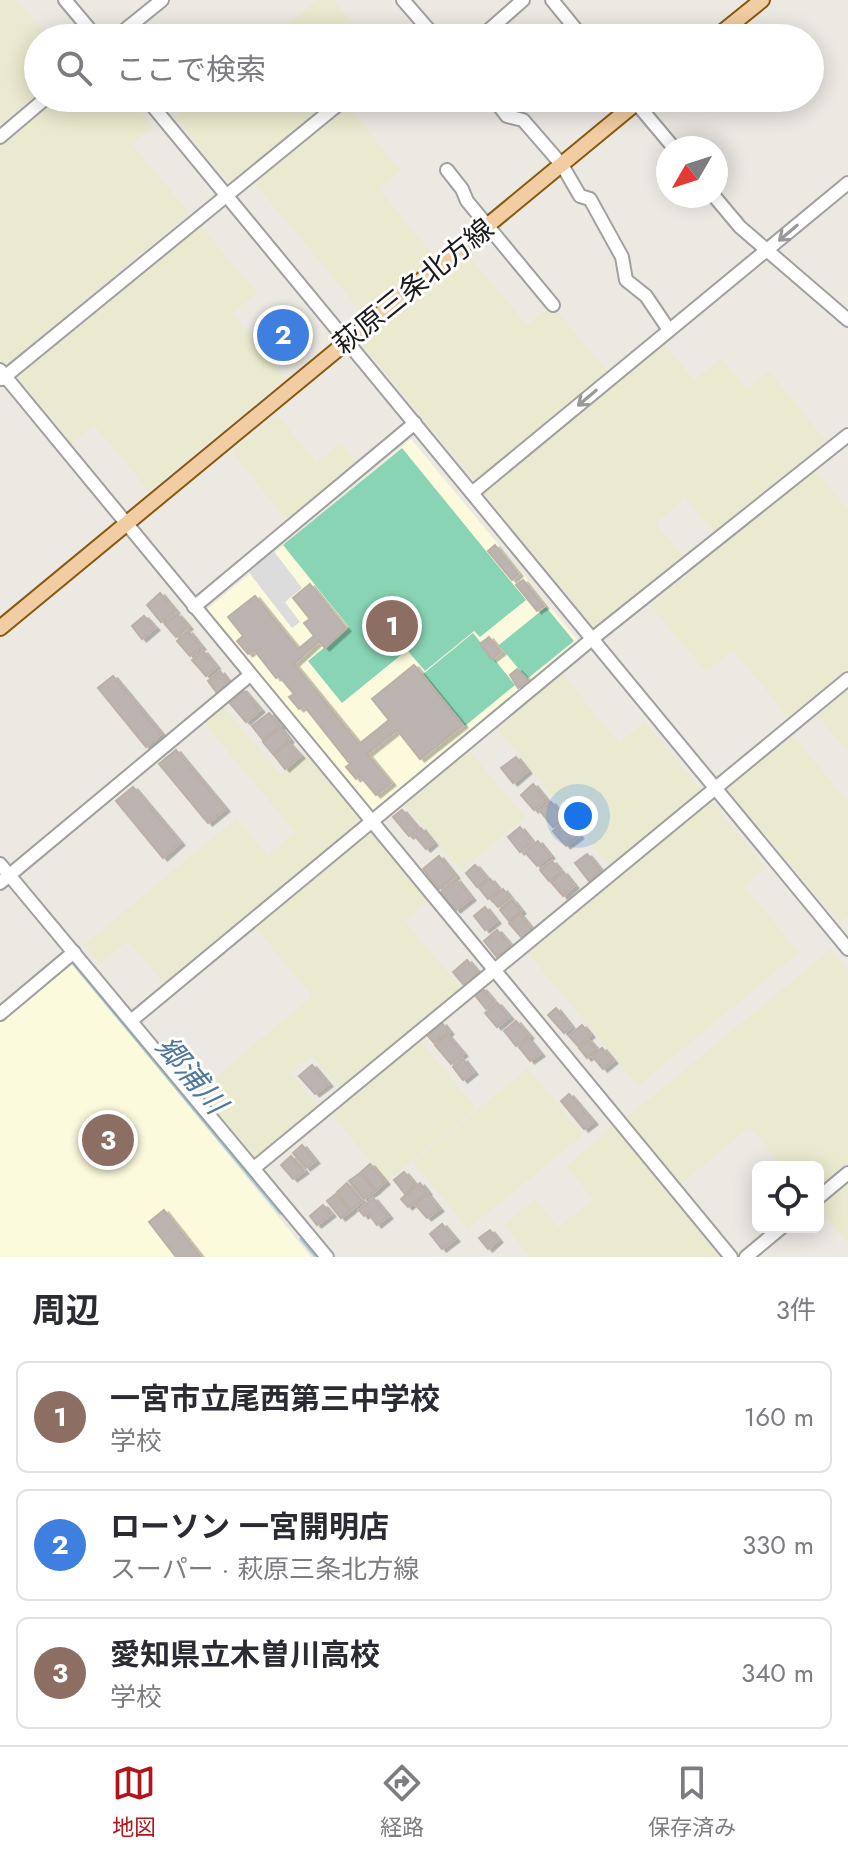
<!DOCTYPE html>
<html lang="ja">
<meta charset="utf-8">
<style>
:root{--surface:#fff;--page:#f7f7f7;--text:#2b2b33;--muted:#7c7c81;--line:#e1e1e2;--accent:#b5131a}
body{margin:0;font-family:Jost,"Noto Sans JP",sans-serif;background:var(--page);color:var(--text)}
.controls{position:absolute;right:24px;bottom:24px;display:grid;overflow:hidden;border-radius:12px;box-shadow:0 4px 20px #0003}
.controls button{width:72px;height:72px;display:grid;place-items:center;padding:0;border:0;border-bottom:2px solid var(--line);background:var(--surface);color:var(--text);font:40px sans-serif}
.compass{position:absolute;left:656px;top:136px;width:72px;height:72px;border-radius:50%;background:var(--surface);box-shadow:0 4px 20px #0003;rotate:231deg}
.you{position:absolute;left:578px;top:816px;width:28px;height:28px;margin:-20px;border:6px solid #fff;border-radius:50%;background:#1a73e8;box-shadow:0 0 0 12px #1a73e833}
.badge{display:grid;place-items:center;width:52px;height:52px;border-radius:50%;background:var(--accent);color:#fff;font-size:26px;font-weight:700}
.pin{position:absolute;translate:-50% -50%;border:4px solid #fff;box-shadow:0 2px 8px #0006}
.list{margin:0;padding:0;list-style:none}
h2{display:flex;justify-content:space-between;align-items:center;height:104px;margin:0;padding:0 32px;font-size:34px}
h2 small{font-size:26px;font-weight:400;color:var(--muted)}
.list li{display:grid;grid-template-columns:52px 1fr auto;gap:24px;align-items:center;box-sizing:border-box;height:112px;margin:0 16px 16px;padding:0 16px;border:2px solid var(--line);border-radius:12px}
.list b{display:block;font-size:30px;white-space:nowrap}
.list p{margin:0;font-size:26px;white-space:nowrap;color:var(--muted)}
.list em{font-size:26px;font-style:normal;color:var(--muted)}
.icon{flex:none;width:44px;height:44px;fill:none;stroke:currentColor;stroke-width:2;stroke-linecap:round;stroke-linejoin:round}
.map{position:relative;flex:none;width:848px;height:1257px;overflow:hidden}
.search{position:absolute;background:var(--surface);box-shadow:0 4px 20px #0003;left:24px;right:24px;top:24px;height:88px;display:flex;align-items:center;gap:20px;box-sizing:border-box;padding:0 28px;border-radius:44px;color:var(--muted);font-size:30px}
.sheet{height:488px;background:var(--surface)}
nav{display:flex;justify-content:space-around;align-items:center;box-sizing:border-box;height:112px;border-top:2px solid var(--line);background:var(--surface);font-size:22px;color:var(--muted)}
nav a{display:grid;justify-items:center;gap:4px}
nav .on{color:var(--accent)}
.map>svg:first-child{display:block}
.education{fill:#fbfadd}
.farmland{fill:#e9eacf}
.pitch{fill:#88d4b4}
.parking{fill:#dcdcdc}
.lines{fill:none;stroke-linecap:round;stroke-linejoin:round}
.stream{stroke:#a7cdd6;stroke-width:3}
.building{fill:#bcb4b0;stroke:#bcafa6;stroke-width:2;filter:url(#shadow)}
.minor-casing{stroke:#a0a0a0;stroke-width:16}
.major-casing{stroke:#86590e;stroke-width:18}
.minor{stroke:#fff;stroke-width:12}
.major{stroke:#f2cca2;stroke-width:14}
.oneway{stroke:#999}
.labels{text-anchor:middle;stroke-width:6;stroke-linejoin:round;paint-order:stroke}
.street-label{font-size:28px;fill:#1c1c1c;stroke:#fff}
.water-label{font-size:30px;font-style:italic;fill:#4f789b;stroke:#fff}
</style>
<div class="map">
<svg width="848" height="1257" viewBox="0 0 848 1257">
<defs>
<filter id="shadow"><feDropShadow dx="4.5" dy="2.5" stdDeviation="0" flood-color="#0004"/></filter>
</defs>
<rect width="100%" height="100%" fill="#ece9e3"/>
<g class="education">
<path d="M411 439 579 642 374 812 206 610Z"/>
<path d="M73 963 311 1257H0V1023Z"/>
</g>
<g class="farmland">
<path d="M0 0H17L49 38H38V93L0 124Z"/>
<path d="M317 0H333L365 38H271Z"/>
<path d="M55 98H129L153 127 132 144 189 213 6 365 0 358V143Z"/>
<path d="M198 98H335L231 184 175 117Z"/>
<path d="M345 103 401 170 379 189 436 259 366 317 252 180Z"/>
<path d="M201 226 257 293 233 313 286 378 149 491 94 425 72 443 18 377Z"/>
<path d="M468 255 527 325 552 305 608 372 476 482 361 343Z"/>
<path d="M663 343 694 380 721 358 747 389 769 371 826 441 714 532 685 498 656 523 683 556 595 628 482 492Z"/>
<path d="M278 415 316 462 341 443 357 463 286 520 232 452Z"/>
<path d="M815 469 848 510V668L788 717 733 650 706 672 650 605Z"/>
<path d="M562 673 619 743 645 722 702 791 610 866 496 727Z"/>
<path d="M848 690V752L818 716Z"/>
<path d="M224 707 281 775 306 754 363 823 167 987 128 941 100 964 84 945 236 818 268 855 295 832 204 723Z"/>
<path d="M789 731 848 801V916L840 923 724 786Z"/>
<path d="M468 749 525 817 461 871 403 803Z"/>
<path d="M711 801 766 868 744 886 799 952 638 1086 528 953Z"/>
<path d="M371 828 431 898 405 921 462 989 341 1090 312 1056 291 1074 319 1107 256 1159 199 1091 312 996 254 926Z"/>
<path d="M831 949 848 970V1162L818 1187V1167H783L750 1127 680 1184 626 1118Z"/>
<path d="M420 1041 476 1108 387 1181 332 1115Z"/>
<path d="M528 1068 583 1135 468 1229 413 1162Z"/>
<path d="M614 1125 723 1257H530L504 1225 535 1199 558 1227 593 1199 566 1166Z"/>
<path d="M848 1183V1243L819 1207Z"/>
</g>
<g class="pitch">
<path d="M402 448 526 600 480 637 474 631 425 671 407 650 342 703 308 661 349 627 283 545Z"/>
<path d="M546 607 574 641 527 679 499 645Z"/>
<path d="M473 633 515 685 465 726 423 674Z"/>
</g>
<path class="parking" d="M273 550 302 588 285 602 300 622 292 628 247 570Z"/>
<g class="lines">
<g class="stream">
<path d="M72 962 280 1213"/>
<path d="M301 1239 316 1257"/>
</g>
</g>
<g class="building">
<path d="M281 316 301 340 285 353 265 330Z"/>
<path d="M495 545 518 574 512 580 488 551Z"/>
<path d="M523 580 544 606 537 611 516 585Z"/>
<path d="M310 584 346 629 325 648 319 641 294 664 359 744 389 720 372 699 414 665 463 725 420 759 397 730 367 754 391 783 376 795 360 776 356 779 346 767 350 764 304 706 299 709 289 697 294 694 279 676 276 678 254 650 248 654 237 641 243 636 228 617 255 596 298 649 314 636 304 623 310 619 293 598Z"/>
<path d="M160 593 175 611 161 622 147 605Z"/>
<path d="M177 614 188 627 176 637 165 624Z"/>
<path d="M144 616 155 628 142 639 132 626Z"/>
<path d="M188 631 201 647 190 656 177 641Z"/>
<path d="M489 637 501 652 492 659 480 644Z"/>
<path d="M203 651 216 667 206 676 192 660Z"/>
<path d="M517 669 528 680 518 688 510 675Z"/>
<path d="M220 671 229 683 217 693 208 681Z"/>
<path d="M113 676 161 734 146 747 98 688Z"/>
<path d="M242 689 260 710 246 722 228 701Z"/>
<path d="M269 713 280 726 263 740 252 726Z"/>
<path d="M280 728 289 740 273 754 263 742Z"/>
<path d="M288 743 300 756 285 769 274 755Z"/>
<path d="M176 750 225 809 208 823 159 764Z"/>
<path d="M516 757 527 771 513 783 501 768Z"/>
<path d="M533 784 546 800 534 810 521 795Z"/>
<path d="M133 787 180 843 163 858 116 801Z"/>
<path d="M551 802 564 818 553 827 540 811Z"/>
<path d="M402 810 418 829 409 836 393 817Z"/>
<path d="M566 820 579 836 566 846 553 831Z"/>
<path d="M520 827 532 842 520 852 508 837Z"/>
<path d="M421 828 433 843 426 849 413 834Z"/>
<path d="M538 841 550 856 537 866 525 852Z"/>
<path d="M587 854 601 871 589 881 575 863Z"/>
<path d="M439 856 455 876 439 889 423 869Z"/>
<path d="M552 861 561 872 549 881 540 870Z"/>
<path d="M475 865 487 879 477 887 466 873Z"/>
<path d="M563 872 574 886 563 896 551 882Z"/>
<path d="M456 879 471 898 456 910 441 892Z"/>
<path d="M490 879 499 890 488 899 479 888Z"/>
<path d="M503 889 510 898 498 907 491 899Z"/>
<path d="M512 900 521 911 509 921 500 910Z"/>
<path d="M485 907 496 921 485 930 474 916Z"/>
<path d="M519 914 533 931 523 939 509 923Z"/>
<path d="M497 930 511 946 497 957 484 941Z"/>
<path d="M467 960 478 973 464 985 453 972Z"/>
<path d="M482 988 494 1002 486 1009 474 994Z"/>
<path d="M497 1003 509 1017 497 1027 485 1013Z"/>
<path d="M556 1008 571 1027 564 1033 548 1015Z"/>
<path d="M516 1021 529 1036 516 1046 504 1031Z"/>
<path d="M442 1023 449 1032 434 1043 427 1035Z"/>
<path d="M582 1025 590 1035 578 1046 569 1036Z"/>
<path d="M447 1035 463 1054 451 1064 435 1045Z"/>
<path d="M528 1039 540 1054 530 1061 519 1047Z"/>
<path d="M588 1040 597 1050 587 1058 579 1048Z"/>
<path d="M602 1048 613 1061 603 1069 592 1056Z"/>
<path d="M463 1059 473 1072 463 1080 453 1067Z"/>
<path d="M312 1065 328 1084 315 1094 299 1076Z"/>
<path d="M569 1094 593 1122 584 1129 561 1101Z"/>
<path d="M302 1145 315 1161 306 1168 293 1153Z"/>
<path d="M291 1156 304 1171 293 1179 281 1165Z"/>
<path d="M370 1164 385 1182 376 1190 361 1172Z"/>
<path d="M404 1172 415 1185 405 1194 394 1180Z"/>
<path d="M360 1173 375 1191 364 1199 349 1181Z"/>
<path d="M347 1183 362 1201 351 1210 337 1192Z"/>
<path d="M420 1183 427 1192 408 1207 401 1199Z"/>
<path d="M336 1194 350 1211 341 1218 327 1201Z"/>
<path d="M427 1194 439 1209 427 1218 415 1204Z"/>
<path d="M373 1198 388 1216 377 1225 368 1213 364 1216 359 1210Z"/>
<path d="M323 1205 331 1214 317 1225 310 1216Z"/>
<path d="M164 1210 201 1257H176L149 1222Z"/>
<path d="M442 1224 455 1239 442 1249 430 1234Z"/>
<path d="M490 1230 498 1240 488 1249 479 1238Z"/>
</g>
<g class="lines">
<defs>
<g id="minor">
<path d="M65 0 97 38"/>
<path d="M403 0 436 38"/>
<path d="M552 0 583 38"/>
<path d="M115 38 162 0"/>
<path d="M480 38 523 0"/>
<path d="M146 98 848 949"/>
<path d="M493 98 507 116 523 120 562 165 580 196 590 199 622 257 626 280 646 296 669 330"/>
<path d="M632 98 674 148"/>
<path d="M0 137 46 98"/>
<path d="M447 170 462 189 467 201 553 305"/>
<path d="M714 196 740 227 848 320"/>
<path d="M0 370 731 1257"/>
<path d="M2 379 346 98"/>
<path d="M472 493 848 183"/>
<path d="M194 607 415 423"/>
<path d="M0 864 327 1257"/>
<path d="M0 883 250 675"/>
<path d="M0 1014 74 952"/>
<path d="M132 1020 592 639 848 435"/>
<path d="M254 1168 848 679"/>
<path d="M818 1198 848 1173"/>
<path d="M746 1257 782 1227"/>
</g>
<g id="major">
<path d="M715 38 762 0"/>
<path d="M0 628 642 98"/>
</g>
</defs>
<use href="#minor" class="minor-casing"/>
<use href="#major" class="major-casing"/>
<use href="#minor" class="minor"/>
<use href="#major" class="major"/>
</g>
<defs><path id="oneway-shaft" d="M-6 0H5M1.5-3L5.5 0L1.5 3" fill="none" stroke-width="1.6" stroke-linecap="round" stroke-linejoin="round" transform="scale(2)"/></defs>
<g class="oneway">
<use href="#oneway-shaft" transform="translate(788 233) rotate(140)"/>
<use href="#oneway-shaft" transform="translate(587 398) rotate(140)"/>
</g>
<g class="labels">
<g class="street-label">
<text transform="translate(413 286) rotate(-39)" y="10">萩原三条北方線</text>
</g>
<g class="water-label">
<text transform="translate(191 1075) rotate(50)" y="10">郷浦川</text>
</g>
</g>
</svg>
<div class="controls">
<button><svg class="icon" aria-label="locate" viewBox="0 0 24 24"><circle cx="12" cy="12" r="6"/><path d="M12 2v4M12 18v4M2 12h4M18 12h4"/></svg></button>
</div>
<svg class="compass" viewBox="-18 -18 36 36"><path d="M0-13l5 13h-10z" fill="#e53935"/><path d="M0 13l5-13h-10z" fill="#7c7c81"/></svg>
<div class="you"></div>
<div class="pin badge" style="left:392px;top:626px;background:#8d6e63">1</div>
<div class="pin badge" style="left:283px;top:335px;background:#3f7fe0">2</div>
<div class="pin badge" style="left:108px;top:1140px;background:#8d6e63">3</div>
<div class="search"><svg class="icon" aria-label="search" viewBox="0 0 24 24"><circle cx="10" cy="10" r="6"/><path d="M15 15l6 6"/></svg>ここで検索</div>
</div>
<section class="sheet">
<h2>周辺<small>3件</small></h2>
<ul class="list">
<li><span class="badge" style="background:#8d6e63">1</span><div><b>一宮市立尾西第三中学校</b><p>学校</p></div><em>160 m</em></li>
<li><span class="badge" style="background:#3f7fe0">2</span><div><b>ローソン 一宮開明店</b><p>スーパー · 萩原三条北方線</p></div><em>330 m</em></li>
<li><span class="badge" style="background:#8d6e63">3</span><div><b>愛知県立木曽川高校</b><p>学校</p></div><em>340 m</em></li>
</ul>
</section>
<nav>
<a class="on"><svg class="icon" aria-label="map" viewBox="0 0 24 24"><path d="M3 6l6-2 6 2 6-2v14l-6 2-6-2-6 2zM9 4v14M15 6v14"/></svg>地図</a>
<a><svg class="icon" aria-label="directions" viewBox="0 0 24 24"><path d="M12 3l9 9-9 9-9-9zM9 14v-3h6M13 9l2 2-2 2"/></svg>経路</a>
<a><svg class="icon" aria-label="saved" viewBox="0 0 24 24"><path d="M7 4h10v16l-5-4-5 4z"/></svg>保存済み</a>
</nav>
